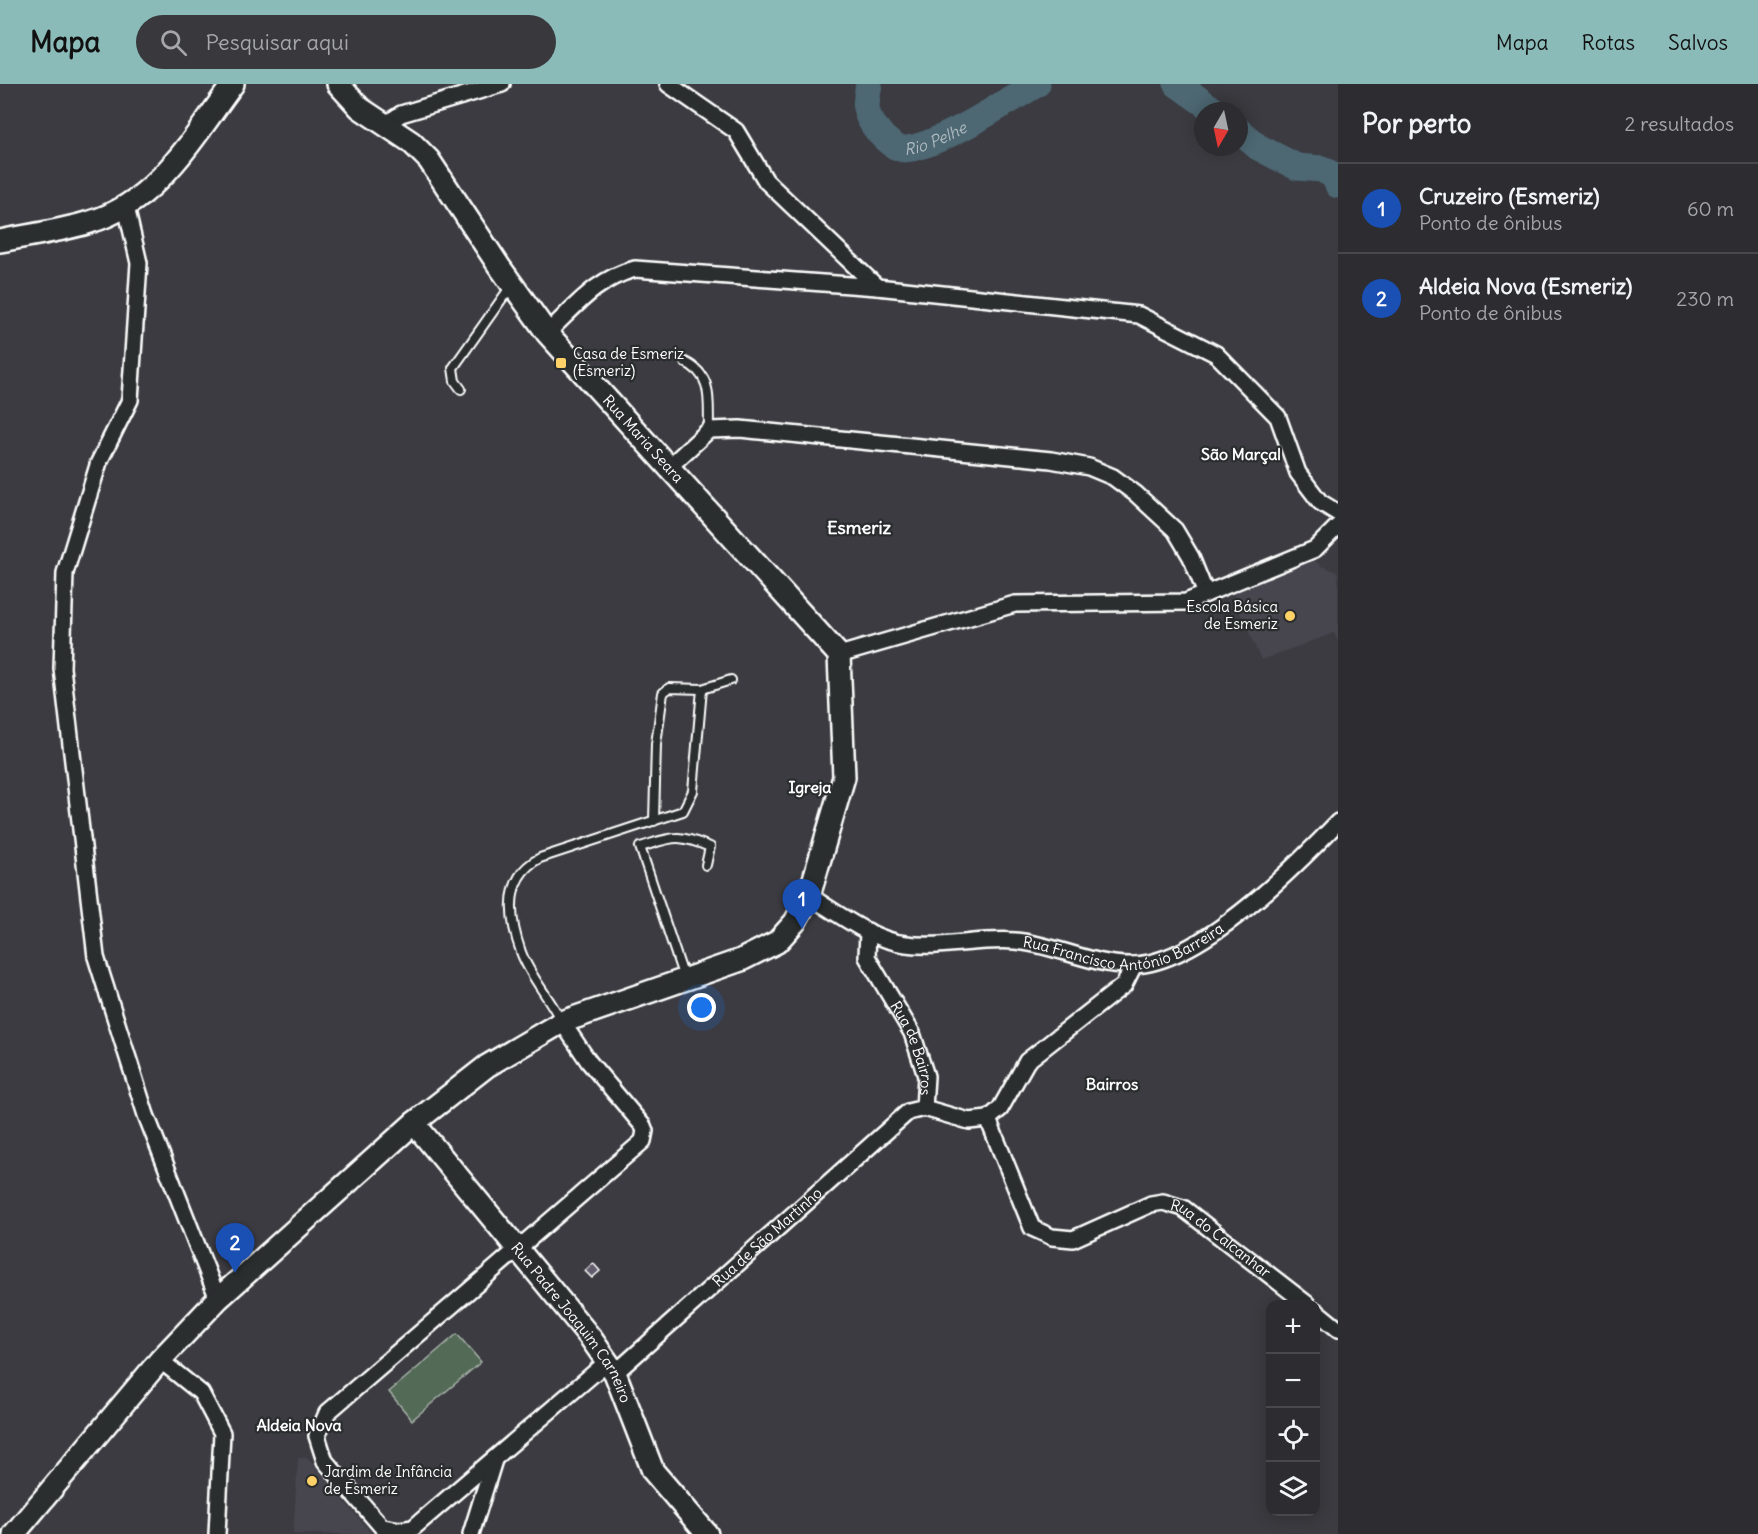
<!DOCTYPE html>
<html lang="pt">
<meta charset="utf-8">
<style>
:root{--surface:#2c2c31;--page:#38383d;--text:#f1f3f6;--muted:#a6a7ab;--line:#48484d;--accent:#8bbbb9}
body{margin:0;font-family:Delius,sans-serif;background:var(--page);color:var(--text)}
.controls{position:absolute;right:18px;bottom:18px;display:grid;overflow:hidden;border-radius:12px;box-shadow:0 3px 15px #0003}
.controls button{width:54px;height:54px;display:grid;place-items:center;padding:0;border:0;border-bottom:2px solid var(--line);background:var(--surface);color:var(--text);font:30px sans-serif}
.compass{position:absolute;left:1194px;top:18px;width:54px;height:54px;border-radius:50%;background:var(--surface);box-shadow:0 3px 15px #0003;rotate:189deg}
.you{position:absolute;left:702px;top:924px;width:21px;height:21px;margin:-15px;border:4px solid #fff;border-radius:50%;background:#1a73e8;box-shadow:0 0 0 9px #1a73e833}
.badge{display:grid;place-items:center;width:39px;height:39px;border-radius:50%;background:var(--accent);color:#fff;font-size:20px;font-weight:700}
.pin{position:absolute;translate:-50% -50px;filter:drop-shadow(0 2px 3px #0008)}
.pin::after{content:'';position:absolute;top:32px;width:21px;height:18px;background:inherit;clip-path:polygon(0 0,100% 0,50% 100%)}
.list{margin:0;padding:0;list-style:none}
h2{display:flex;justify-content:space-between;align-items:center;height:78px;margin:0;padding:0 24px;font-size:26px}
h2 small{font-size:20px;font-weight:400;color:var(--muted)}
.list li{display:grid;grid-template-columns:39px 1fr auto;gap:18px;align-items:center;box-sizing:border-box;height:90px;padding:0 24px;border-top:2px solid var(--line)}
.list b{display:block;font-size:22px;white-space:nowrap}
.list p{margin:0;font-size:20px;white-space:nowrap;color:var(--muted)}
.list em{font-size:20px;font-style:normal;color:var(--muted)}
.icon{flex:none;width:33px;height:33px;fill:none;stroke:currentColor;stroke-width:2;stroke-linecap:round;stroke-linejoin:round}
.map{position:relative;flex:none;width:1338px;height:1450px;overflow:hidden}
header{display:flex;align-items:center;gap:36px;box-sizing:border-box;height:84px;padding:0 30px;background:var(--accent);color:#111}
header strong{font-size:28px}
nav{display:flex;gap:33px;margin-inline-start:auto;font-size:21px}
.search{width:420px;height:54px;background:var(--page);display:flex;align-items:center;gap:15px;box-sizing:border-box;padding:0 21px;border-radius:33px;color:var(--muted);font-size:22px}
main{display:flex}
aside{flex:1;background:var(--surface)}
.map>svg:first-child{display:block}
.built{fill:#47454e}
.grass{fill:#536a57;stroke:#a9b4ab;stroke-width:1.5}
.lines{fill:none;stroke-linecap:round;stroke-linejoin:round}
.river{stroke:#4e6773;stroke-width:27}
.building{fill:#625c6d;stroke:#fff;stroke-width:1.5}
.lane-casing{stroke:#fff;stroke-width:12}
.street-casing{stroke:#fff;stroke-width:20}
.secondary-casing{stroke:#fff;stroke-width:26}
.lane{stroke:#2a2d2e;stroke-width:8}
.street{stroke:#2a2d2e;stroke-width:15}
.secondary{stroke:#2a2d2e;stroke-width:21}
.poi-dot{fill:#ffd166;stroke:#2a2d2e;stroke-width:2}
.labels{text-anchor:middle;stroke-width:4.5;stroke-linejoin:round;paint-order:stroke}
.poi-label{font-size:15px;fill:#fff;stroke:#2a2d2e;text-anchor:start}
.street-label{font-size:15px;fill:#fff;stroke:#2a2d2e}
.water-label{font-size:16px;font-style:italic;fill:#afbbc0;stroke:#2a2d2e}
.neighbourhood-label{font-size:16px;font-weight:bold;fill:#fff;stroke:#2a2d2e}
.quarter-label{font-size:18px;font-weight:bold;fill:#fff;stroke:#2a2d2e}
</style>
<header>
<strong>Mapa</strong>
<div class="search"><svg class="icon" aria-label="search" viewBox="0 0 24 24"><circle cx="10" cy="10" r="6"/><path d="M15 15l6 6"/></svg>Pesquisar aqui</div>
<nav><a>Mapa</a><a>Rotas</a><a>Salvos</a></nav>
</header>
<main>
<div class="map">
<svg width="1338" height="1450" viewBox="0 0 1338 1450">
<rect width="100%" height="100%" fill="#3b3b41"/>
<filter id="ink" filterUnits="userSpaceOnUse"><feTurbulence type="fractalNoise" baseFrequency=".0167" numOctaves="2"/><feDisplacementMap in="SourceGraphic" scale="12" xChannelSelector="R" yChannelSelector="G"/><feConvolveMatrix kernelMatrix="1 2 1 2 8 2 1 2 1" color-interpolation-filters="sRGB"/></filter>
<g filter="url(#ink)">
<g class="built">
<path d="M1311 473 1321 482 1338 488V558L1334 549 1261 576 1234 515V509Z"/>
<path d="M298 1374H308L372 1450H293Z"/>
</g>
<path class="grass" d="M457 1250 481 1278 412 1336 389 1308Z"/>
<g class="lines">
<g class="river">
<path id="s1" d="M869 0C865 22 863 29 878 47 883 54 895 65 904 65 935 65 1007 17 1037 0"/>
<path d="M1177 0 1215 27"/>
<path d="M1239 47 1258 63 1297 83 1322 85 1334 92 1338 101"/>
</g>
</g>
<path class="building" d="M593 1179 600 1187 592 1194 585 1187Z"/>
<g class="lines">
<defs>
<g id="lane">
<path d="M685 278C714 292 708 317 709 346"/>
<path d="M461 305 455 297 453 284 511 202"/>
<path d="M654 737 656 660 663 609 669 604 702 605 731 596"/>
<path d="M684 894 640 763C674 753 676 749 710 763L706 781"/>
<path d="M561 937C550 914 530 893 521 868 509 834 503 793 540 774L683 727 693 707 702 605"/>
</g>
<g id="street">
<path d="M668 0 736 47 766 97 877 203"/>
<path d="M386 40 401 30 502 0"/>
<path d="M126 123 139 179 130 316 99 378 65 489 62 584 96 873 146 1031 218 1215"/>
<path d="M547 249C576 222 596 195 635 185L877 203 1139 231 1216 270 1278 333 1298 389 1320 418 1338 429"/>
<path d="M669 383 709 346 740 345 1051 376 1089 383 1113 393 1136 410 1175 446 1191 473 1206 510"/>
<path d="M839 571 1015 520 1186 518 1315 465 1338 442"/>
<path id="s2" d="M809 812C838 829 871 856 906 860 941 865 979 854 1015 857 1055 860 1094 883 1134 881 1200 879 1294 784 1338 738"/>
<path id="s3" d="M868 847 867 873 912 949 926 992 924 1024"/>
<path d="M562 938 589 978 643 1042 645 1047 643 1057 327 1329 317 1352 325 1377 382 1443 400 1446 413 1444 607 1278"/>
<path id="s4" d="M988 1035 1032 1144 1052 1153 1073 1155 1151 1120 1163 1118 1183 1124 1307 1220"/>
<path d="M1316 1227 1338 1245"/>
<path d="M160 1276 201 1309 222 1349 217 1450"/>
<path id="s5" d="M615 1289 908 1028 924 1024 969 1037 988 1035 1000 1025 1027 977 1124 901 1134 881"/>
<path d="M471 1450 494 1376"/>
</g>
<g id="secondary">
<path d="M0 157C30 151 61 147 90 138 157 119 194 52 233 0"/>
<path id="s6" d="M414 1039 590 1253 615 1289 653 1387 707 1450"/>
<path d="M14 1450 160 1276 218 1215 414 1039 487 982 562 938 741 876 777 858 795 838 809 812 844 693 839 571 547 249 499 182 429 76 411 58 360 24 338 0"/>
</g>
</defs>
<use href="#lane" class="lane-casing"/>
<use href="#street" class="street-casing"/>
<use href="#secondary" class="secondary-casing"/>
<use href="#lane" class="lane"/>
<use href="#street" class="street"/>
<use href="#secondary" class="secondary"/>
</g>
</g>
<g class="poi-dot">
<rect x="555" y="273" width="12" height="12" rx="3"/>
<circle cx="1290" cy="532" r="6"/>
<circle cx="312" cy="1397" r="6"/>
</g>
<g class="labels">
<g class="poi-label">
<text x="573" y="275">Casa de Esmeriz<tspan x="573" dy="17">(Esmeriz)</tspan></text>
<text x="1278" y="528" text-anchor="end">Escola Básica<tspan x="1278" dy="17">de Esmeriz</tspan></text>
<text x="324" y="1393">Jardim de Infância<tspan x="324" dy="17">de Esmeriz</tspan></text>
</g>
<g class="street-label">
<text transform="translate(643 355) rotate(48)" y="5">Rua Maria Seara</text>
<text dy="5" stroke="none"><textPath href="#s2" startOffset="332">Rua Francisco António Barreira</textPath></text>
<text dy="5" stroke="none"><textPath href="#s3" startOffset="129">Rua de Bairros</textPath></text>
<text dy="5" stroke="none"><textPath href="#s5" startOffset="204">Rua de São Martinho</textPath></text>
<text dy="5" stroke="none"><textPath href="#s4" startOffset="327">Rua do Calcanhar</textPath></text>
<text dy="5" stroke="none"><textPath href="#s6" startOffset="255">Rua Padre Joaquim Carneiro</textPath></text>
</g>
<g class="water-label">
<text dy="6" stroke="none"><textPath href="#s1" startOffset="116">Rio Pelhe</textPath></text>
</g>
<g class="neighbourhood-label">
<text x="1241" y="376">São Marçal</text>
<text x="810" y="709">Igreja</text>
<text x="1112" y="1006">Bairros</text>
<text x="299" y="1347">Aldeia Nova</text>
</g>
<g class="quarter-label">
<text x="859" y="450">Esmeriz</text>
</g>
</g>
</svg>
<div class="controls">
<button>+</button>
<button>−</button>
<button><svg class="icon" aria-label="locate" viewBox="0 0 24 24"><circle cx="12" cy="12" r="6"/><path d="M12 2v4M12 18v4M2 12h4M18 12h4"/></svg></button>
<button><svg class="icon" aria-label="layers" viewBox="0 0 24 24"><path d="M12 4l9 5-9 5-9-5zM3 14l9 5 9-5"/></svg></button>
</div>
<svg class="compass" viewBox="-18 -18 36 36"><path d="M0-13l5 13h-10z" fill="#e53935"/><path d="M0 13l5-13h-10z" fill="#a6a7ab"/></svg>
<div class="you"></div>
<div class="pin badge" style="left:802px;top:845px;background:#1a4fb4">1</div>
<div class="pin badge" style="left:235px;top:1189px;background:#1a4fb4">2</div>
</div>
<aside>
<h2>Por perto<small>2 resultados</small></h2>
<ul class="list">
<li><span class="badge" style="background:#1a4fb4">1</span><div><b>Cruzeiro (Esmeriz)</b><p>Ponto de ônibus</p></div><em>60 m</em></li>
<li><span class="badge" style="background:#1a4fb4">2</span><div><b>Aldeia Nova (Esmeriz)</b><p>Ponto de ônibus</p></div><em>230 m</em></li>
</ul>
</aside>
</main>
